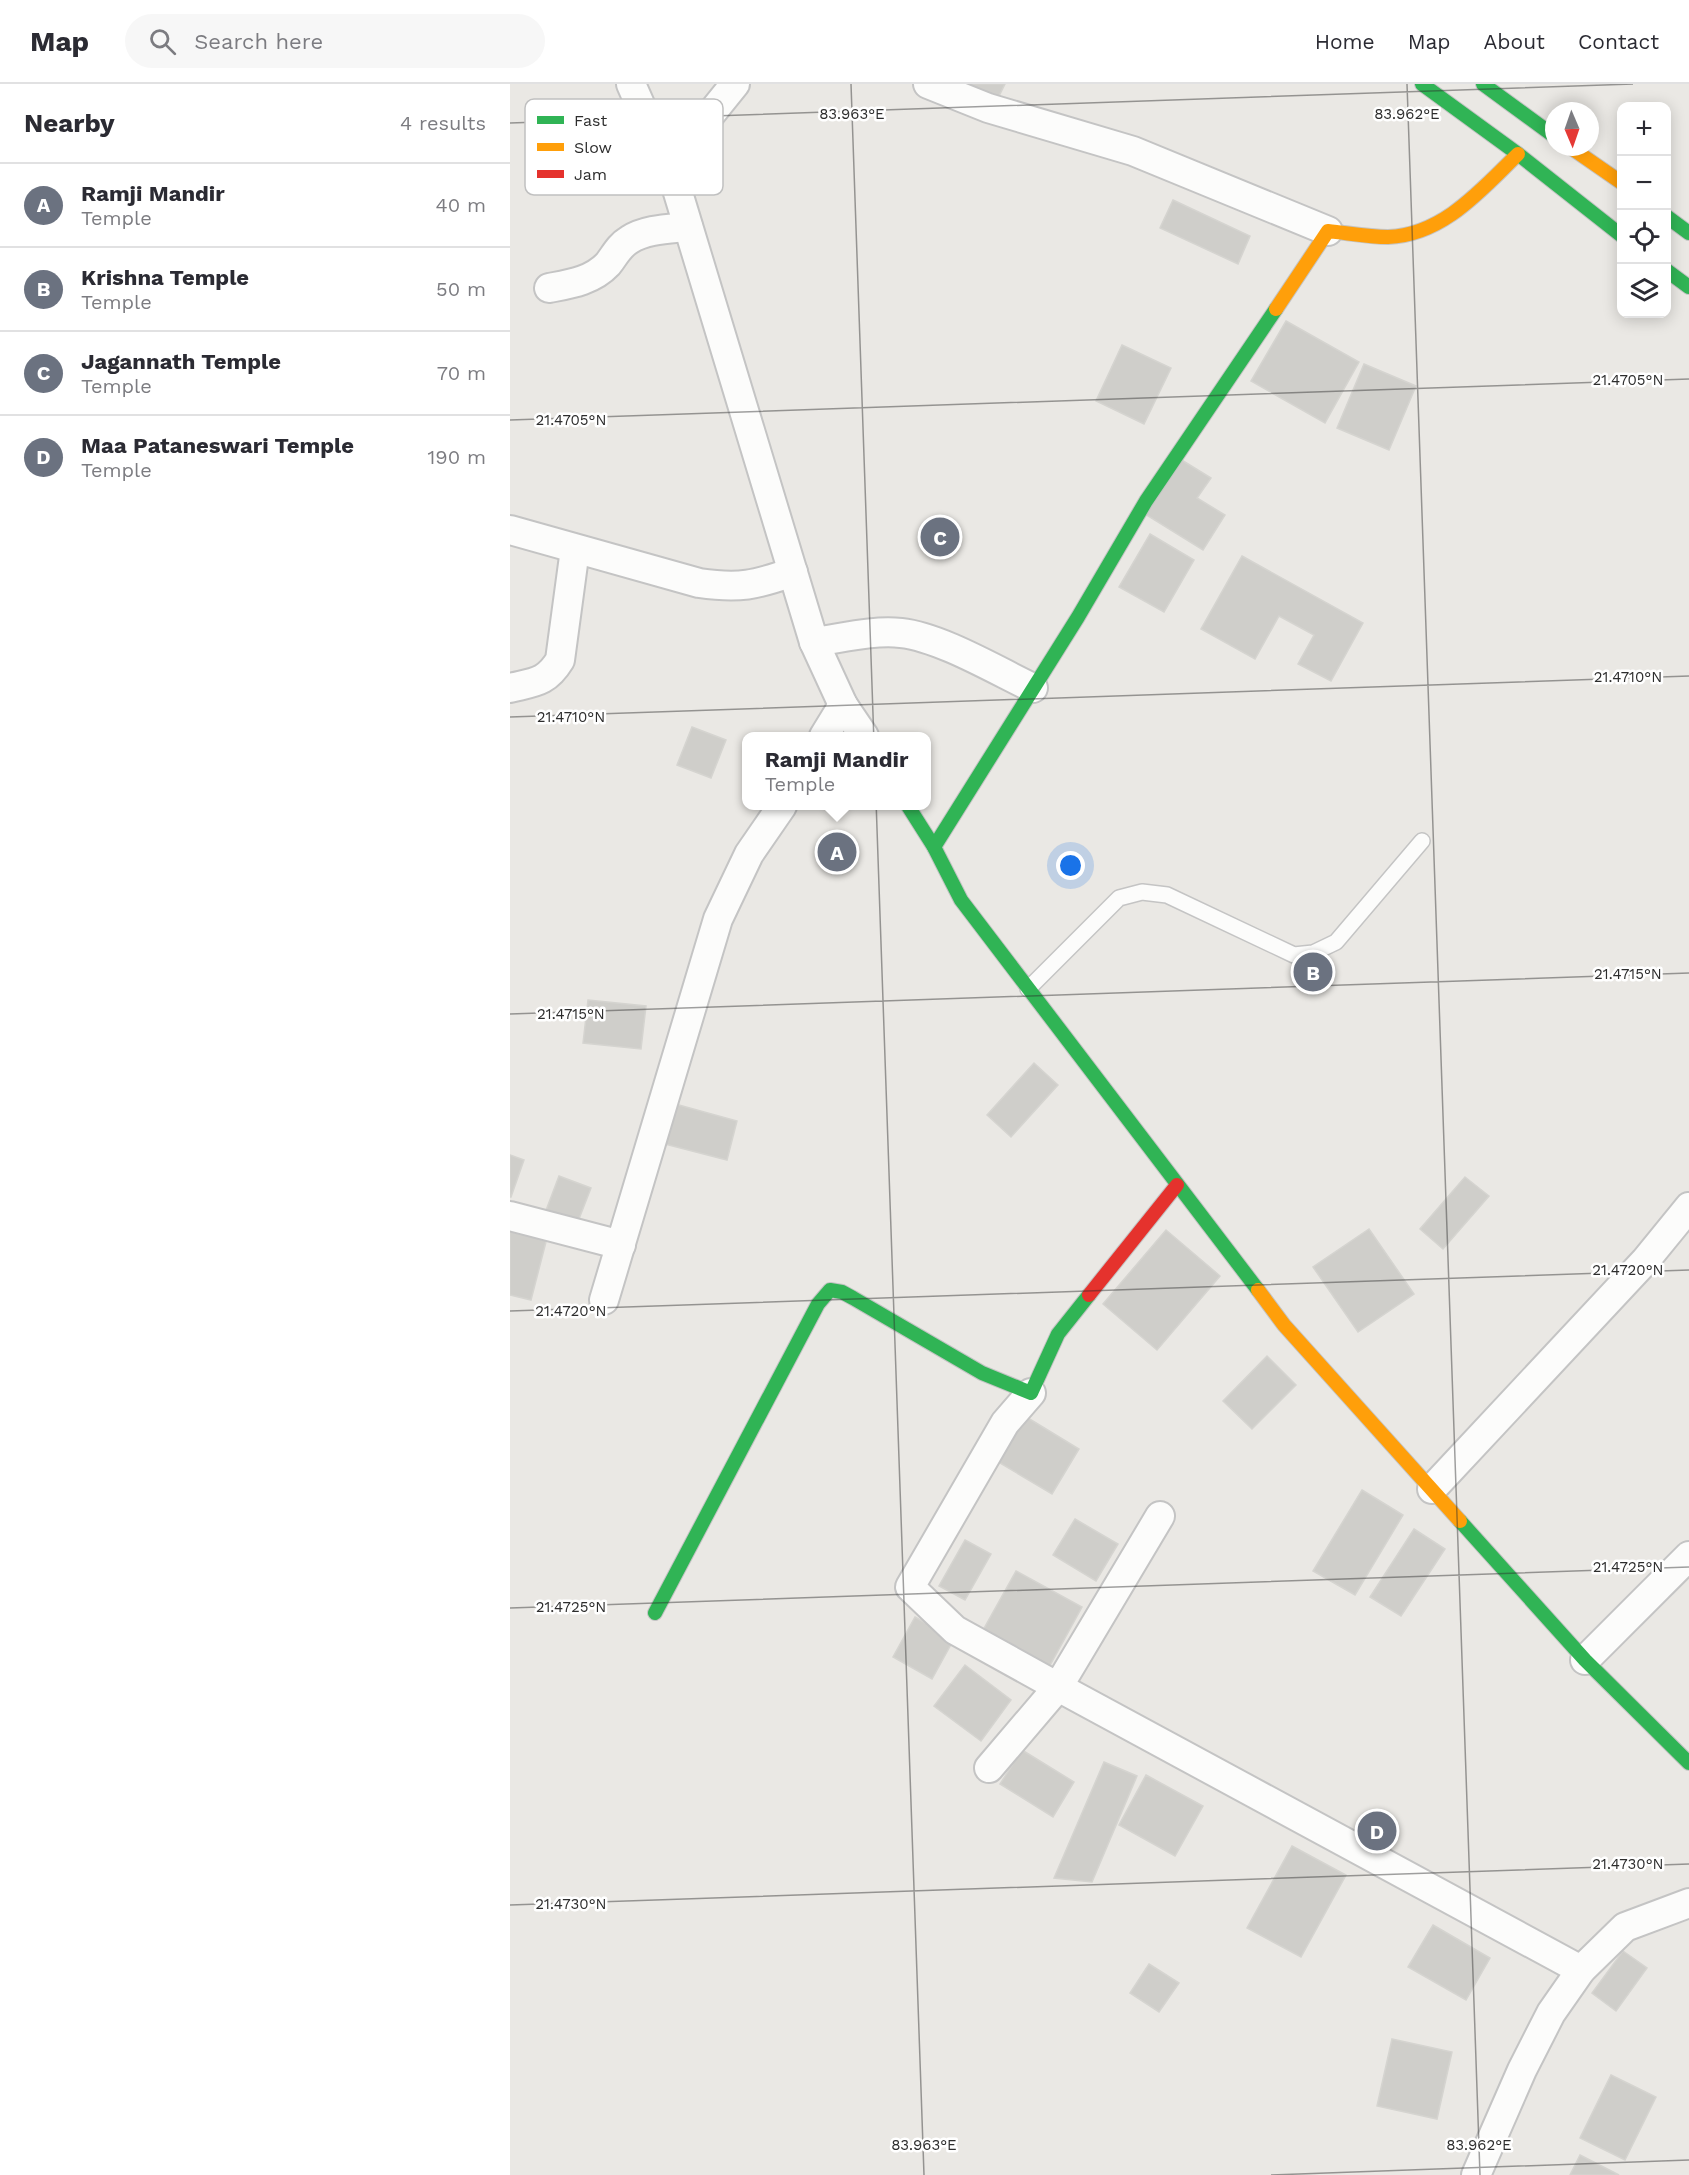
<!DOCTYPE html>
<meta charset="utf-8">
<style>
:root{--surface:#fff;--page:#f7f7f7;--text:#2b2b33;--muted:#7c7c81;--line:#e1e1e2;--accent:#6f6e6d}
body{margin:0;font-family:"Work Sans",sans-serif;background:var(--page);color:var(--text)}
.controls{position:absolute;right:18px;top:18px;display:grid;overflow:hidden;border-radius:12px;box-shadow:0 3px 15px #0003}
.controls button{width:54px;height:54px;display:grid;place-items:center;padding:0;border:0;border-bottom:2px solid var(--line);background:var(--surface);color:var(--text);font:30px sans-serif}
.compass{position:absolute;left:1035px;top:18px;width:54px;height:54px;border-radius:50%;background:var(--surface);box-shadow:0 3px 15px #0003;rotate:178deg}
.you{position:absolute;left:561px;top:782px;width:21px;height:21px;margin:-15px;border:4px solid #fff;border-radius:50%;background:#1a73e8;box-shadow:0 0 0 9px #1a73e833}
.badge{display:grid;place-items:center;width:39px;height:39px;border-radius:50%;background:var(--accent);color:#fff;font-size:20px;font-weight:700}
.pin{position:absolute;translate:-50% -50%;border:3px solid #fff;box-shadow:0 2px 6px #0006}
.popup{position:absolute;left:232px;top:648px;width:189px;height:78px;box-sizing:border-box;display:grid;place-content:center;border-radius:12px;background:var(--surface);filter:drop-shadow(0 2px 4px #0005);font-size:20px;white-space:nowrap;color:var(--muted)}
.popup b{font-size:22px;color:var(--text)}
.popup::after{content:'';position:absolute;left:50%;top:100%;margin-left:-12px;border:12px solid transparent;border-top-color:var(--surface)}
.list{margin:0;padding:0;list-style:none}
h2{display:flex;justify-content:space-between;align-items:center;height:78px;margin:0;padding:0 24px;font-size:26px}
h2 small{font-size:20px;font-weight:400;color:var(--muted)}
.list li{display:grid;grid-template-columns:39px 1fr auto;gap:18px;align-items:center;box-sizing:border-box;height:84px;padding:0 24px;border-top:2px solid var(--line)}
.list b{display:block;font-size:22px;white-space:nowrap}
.list p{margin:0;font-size:20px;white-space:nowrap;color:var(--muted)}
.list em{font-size:20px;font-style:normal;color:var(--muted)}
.icon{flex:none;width:33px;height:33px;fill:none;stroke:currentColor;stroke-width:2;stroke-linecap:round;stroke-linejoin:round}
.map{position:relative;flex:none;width:1179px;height:2091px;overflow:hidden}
header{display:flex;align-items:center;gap:36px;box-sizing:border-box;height:84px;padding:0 30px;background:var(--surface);border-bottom:2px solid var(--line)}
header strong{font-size:28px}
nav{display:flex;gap:33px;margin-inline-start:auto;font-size:21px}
.search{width:420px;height:54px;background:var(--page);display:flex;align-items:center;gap:15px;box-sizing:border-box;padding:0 21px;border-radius:33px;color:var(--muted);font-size:22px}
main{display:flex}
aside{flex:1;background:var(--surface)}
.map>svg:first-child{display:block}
.building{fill:#cfceca;stroke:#d5d4d0;stroke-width:1.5}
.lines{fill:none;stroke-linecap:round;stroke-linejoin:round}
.lane-casing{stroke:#c4c4c4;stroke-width:18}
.street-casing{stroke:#c4c4c4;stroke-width:32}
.fast-casing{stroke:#c4c4c4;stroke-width:16}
.slow-casing{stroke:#c4c4c4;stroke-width:16}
.jam-casing{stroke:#c4c4c4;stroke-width:16}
.lane{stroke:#fcfcfb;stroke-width:15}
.street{stroke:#fcfcfb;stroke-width:28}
.fast{stroke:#30b455;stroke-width:14}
.slow{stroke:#ff9f0a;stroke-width:14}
.jam{stroke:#e5322d;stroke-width:14}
.ticks{fill:none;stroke:#2d2d2d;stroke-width:1.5;stroke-opacity:0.45}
.key{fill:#fff;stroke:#c0c0c0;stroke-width:1.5}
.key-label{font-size:16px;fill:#2d2d2d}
.ticks-label{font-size:15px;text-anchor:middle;fill:#2d2d2d;stroke:#fff;stroke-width:5;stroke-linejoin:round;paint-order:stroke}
</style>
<header>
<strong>Map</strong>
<div class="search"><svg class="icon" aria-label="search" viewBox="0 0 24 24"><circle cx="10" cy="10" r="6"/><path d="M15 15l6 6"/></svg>Search here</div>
<nav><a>Home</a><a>Map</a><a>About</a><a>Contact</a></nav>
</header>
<main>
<aside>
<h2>Nearby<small>4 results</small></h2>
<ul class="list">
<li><span class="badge" style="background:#6b7280">A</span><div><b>Ramji Mandir</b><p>Temple</p></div><em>40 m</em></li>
<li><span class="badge" style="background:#6b7280">B</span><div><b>Krishna Temple</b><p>Temple</p></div><em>50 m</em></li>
<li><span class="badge" style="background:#6b7280">C</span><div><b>Jagannath Temple</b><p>Temple</p></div><em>70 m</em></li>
<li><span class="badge" style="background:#6b7280">D</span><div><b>Maa Pataneswari Temple</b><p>Temple</p></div><em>190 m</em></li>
</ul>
</aside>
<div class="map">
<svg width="1179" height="2091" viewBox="0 0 1179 2091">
<rect width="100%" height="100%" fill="#eae8e4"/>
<g class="building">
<path d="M454 0H495L484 22Z"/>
<path d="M65 31 76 55 27 76 17 52Z"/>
<path d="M663 116 740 152 728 180 650 144Z"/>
<path d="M776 237 849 278 815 339 741 297Z"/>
<path d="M612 261 661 284 634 340 586 317Z"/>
<path d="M854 280 906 302 879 366 827 344Z"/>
<path d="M670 375 701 394 687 414 715 431 693 466 635 430Z"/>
<path d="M640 450 684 476 654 528 609 503Z"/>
<path d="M732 472 853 539 821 597 788 580 804 551 769 532 745 575 691 545Z"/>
<path d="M182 643 216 656 201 694 167 681Z"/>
<path d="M78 916 136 922 131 965 73 959Z"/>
<path d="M524 979 548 1001 501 1053 477 1031Z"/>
<path d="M158 1018 227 1037 217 1076 147 1058Z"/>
<path d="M0 1071 14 1076 1 1113H0Z"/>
<path d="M49 1092 81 1104 67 1140 35 1129Z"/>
<path d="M955 1093 979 1112 933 1165 910 1145Z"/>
<path d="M0 1144 37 1154 21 1216 0 1211Z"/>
<path d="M859 1145 904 1210 848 1248 803 1183Z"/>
<path d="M656 1146 710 1192 647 1266 593 1220Z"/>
<path d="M757 1272 786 1301 742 1345 713 1317Z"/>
<path d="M513 1331 569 1365 542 1410 485 1376Z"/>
<path d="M852 1406 893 1431 845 1511 803 1487Z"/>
<path d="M565 1435 608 1460 586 1497 543 1471Z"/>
<path d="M904 1445 935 1465 891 1532 860 1513Z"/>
<path d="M455 1456 481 1470 455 1516 429 1502Z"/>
<path d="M506 1487 572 1523 538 1585 472 1548Z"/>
<path d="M405 1533 444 1555 422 1595 383 1573Z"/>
<path d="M455 1581 501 1616 471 1657 424 1622Z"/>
<path d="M512 1666 564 1698 543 1733 490 1700Z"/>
<path d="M594 1678 627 1692 582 1798 544 1794Z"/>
<path d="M636 1691 693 1722 665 1772 609 1741Z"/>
<path d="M782 1762 836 1791 791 1873 737 1844Z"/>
<path d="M923 1841 980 1874 956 1916 898 1883Z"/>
<path d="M1113 1867 1137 1884 1106 1927 1082 1909Z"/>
<path d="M639 1880 669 1899 649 1928 620 1909Z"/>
<path d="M882 1955 942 1968 927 2035 867 2022Z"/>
<path d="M1101 1991 1146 2013 1115 2076 1070 2054Z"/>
<path d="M1070 2071 1109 2091H1060Z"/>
</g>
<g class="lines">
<defs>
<path id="lane" d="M518 905 609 814 632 808 657 811 784 871 803 869 826 858 912 757"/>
<g id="street">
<path d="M121 0 166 102 304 558 333 621 354 652"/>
<path d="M418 0 478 24 623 67 818 147"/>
<path d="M158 83 225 0"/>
<path d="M39 204C60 200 82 197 98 180 105 171 109 162 119 156 136 145 159 145 178 143"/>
<path d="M0 446 189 499C230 505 245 501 283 488"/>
<path d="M304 558C333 554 363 546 391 549 430 553 487 587 523 604"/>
<path d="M0 604C24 598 36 599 50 576L65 465"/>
<path d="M314 652 333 621"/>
<path d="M0 1132 111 1161"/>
<path d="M94 1216 208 835 239 770 272 722"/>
<path d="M922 1405 1135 1177 1179 1123"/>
<path d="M650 1432 548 1603 1071 1886"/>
<path d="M1075 1576 1179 1472"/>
<path d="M479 1684 548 1603 445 1546 400 1503 495 1339 521 1309"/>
<path d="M966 2091 1012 1986 1041 1929 1071 1886 1115 1843 1179 1819"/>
</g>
<g id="fast">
<path d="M912 0 1008 70 1112 152"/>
<path d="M973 0 1044 52"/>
<path d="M1156 132 1179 149"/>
<path d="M1156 186 1179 203"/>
<path d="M398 722 424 763 451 816 748 1206"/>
<path d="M424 763 568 533 636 417 766 225"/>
<path d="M950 1437 1075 1576 1179 1679"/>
<path d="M145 1529 308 1220 320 1206 332 1208 343 1214 472 1289 521 1309 548 1250 579 1211"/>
</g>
<g id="slow">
<path d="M1060 63 1112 99"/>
<path d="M766 225 818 147C838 149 858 153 878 153 933 151 971 106 1008 70"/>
<path d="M748 1206 774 1241 950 1437"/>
</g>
<path id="jam" d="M579 1211 667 1101"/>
</defs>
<use href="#lane" class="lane-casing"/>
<use href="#street" class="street-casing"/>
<use href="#fast" class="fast-casing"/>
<use href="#slow" class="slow-casing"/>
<use href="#jam" class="jam-casing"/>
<use href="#lane" class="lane"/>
<use href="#street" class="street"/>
<use href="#fast" class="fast"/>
<use href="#slow" class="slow"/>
<use href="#jam" class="jam"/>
</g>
<path class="ticks" d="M341 0 414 2091M897 0 970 2091M0 39 1123 0M0 336 1179 295M0 633 1179 592M0 930 1179 889M0 1227 1179 1186M0 1524 1179 1483M0 1821 1179 1780M761 2091 1179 2076"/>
<rect x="15" y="15" width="198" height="96" rx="9" class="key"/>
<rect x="27" y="32" width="27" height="8" fill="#30b455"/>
<rect x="27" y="59" width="27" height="8" fill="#ff9f0a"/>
<rect x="27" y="86" width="27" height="8" fill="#e5322d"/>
<g class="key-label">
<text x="64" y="42">Fast</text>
<text x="64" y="69">Slow</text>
<text x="64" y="96">Jam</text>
</g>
<g class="ticks-label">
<text x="342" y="35">83.963°E</text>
<text x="897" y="35">83.962°E</text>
<text x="1118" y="301">21.4705°N</text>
<text x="61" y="341">21.4705°N</text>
<text x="1118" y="598">21.4710°N</text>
<text x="61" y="638">21.4710°N</text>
<text x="1118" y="895">21.4715°N</text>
<text x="61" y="935">21.4715°N</text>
<text x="1118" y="1191">21.4720°N</text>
<text x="61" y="1232">21.4720°N</text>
<text x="1118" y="1488">21.4725°N</text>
<text x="61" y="1528">21.4725°N</text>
<text x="1118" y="1785">21.4730°N</text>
<text x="61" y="1825">21.4730°N</text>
<text x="414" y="2066">83.963°E</text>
<text x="969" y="2066">83.962°E</text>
</g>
</svg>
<div class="controls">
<button>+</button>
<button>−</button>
<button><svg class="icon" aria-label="locate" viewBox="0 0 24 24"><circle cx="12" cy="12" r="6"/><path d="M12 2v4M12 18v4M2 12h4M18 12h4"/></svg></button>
<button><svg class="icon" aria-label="layers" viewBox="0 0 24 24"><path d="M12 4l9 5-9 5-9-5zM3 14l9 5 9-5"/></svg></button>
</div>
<svg class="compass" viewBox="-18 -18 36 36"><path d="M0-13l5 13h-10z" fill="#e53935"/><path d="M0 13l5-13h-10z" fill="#7c7c81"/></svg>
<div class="you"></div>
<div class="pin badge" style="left:327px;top:768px;background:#6b7280">A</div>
<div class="popup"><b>Ramji Mandir</b>Temple</div>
<div class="pin badge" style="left:803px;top:888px;background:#6b7280">B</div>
<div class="pin badge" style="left:430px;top:453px;background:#6b7280">C</div>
<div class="pin badge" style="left:867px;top:1747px;background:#6b7280">D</div>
</div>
</main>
